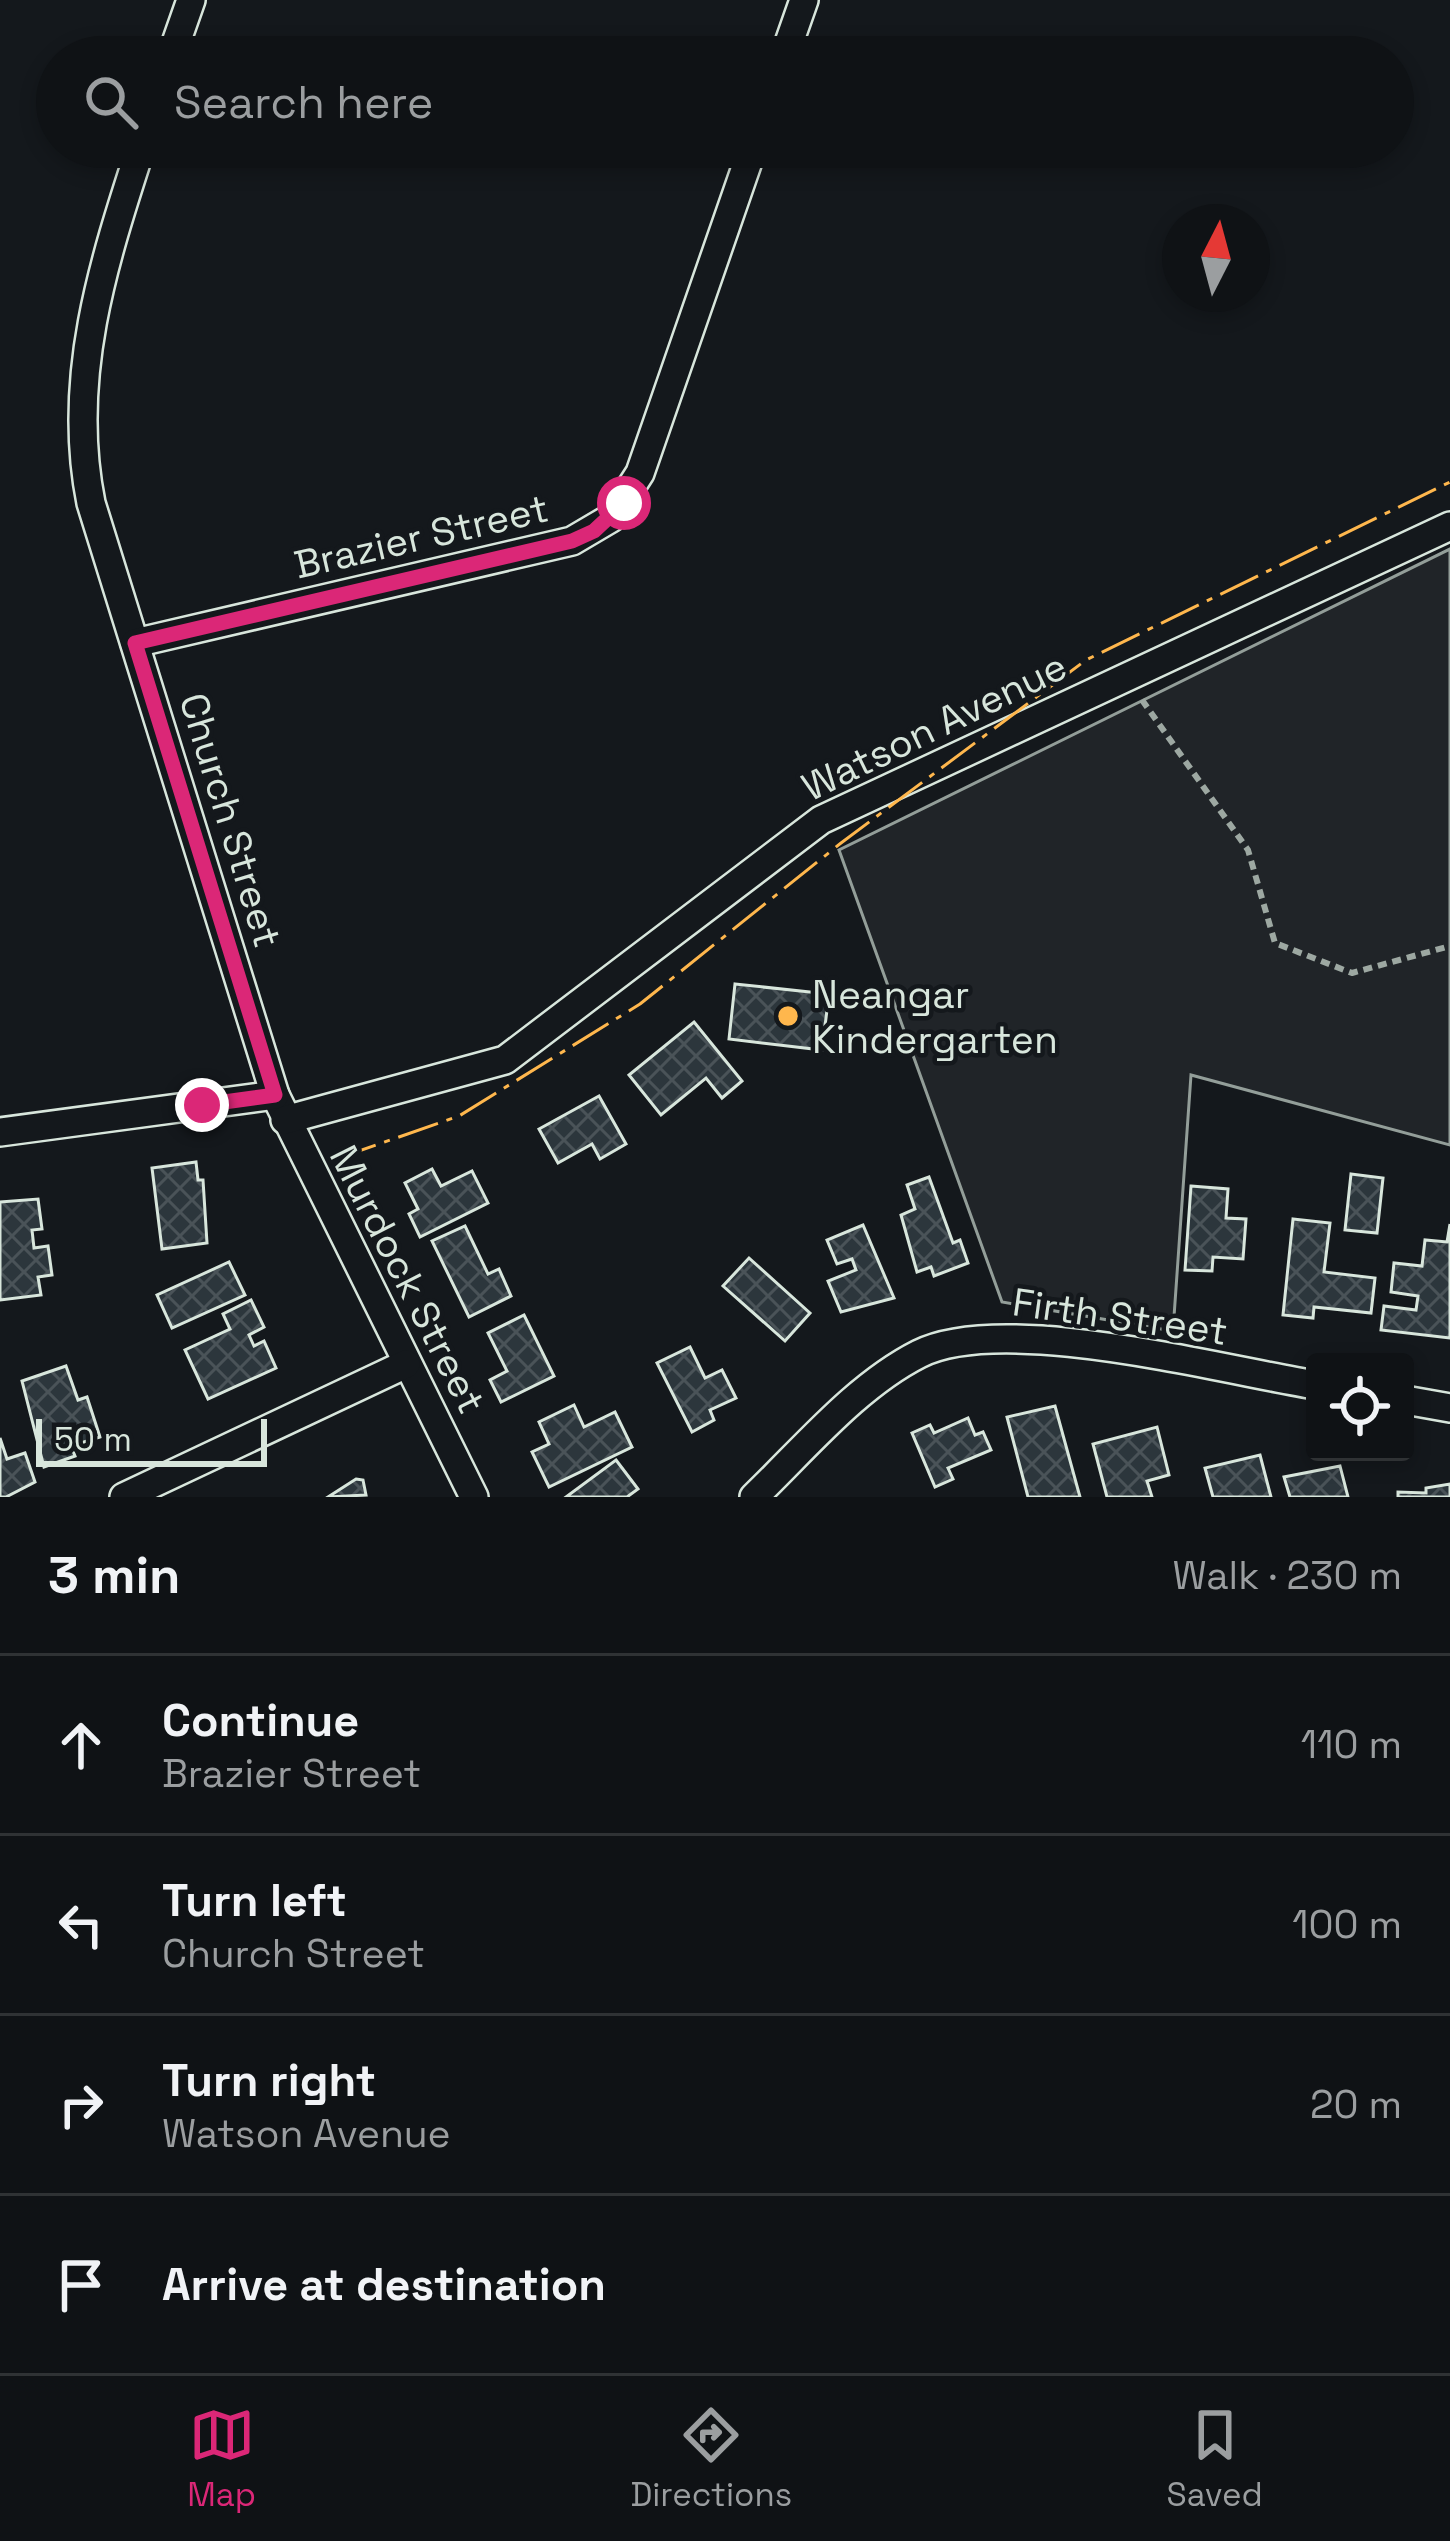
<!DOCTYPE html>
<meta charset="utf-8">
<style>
:root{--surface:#0f1215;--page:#181b1e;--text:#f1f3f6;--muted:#9b9ea0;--line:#2f3234;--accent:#db2777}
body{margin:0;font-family:"Space Grotesk",sans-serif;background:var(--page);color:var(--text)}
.controls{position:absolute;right:36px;bottom:36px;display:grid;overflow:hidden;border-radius:12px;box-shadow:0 6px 18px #0003}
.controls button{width:108px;height:108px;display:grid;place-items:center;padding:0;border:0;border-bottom:3px solid var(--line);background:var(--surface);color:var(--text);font:60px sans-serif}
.compass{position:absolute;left:1162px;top:204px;width:108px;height:108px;border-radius:50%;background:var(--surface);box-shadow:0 6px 18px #0003;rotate:6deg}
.scale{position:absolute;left:36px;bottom:30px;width:231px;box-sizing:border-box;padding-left:12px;border:6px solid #d8e6dc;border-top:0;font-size:33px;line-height:42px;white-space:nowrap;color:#d8e6dc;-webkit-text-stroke:9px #14181c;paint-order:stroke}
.stop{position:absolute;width:36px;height:36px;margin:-27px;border:9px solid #db2777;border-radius:50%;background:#fff}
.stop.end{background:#db2777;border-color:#fff;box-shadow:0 3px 12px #0008}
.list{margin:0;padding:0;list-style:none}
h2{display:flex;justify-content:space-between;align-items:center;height:156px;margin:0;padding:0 48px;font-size:51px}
h2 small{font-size:39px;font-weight:400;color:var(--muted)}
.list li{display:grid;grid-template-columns:78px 1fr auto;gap:36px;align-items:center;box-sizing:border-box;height:180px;padding:0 48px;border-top:3px solid var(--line)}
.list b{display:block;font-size:45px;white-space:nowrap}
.list p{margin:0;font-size:39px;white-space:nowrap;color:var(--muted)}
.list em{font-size:39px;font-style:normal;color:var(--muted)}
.icon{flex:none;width:66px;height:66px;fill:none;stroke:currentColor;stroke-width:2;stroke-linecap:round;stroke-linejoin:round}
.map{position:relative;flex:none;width:1450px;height:1497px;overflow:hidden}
.search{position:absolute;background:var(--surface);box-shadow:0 6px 18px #0003;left:36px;right:36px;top:36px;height:132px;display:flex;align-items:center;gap:30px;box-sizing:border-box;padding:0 42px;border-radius:66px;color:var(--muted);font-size:45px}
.sheet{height:876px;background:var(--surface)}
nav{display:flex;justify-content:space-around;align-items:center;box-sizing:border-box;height:168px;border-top:3px solid var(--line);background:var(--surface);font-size:33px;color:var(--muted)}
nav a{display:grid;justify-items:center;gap:6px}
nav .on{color:var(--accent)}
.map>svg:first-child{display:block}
.green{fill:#202428;stroke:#939e99;stroke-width:3}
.building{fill:url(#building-cross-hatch);stroke:#d8e6dc;stroke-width:3}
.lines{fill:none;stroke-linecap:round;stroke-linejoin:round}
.street-casing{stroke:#d8e6dc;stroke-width:32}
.path{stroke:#9da8a2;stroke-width:6;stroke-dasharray:9 6;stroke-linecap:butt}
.street{stroke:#14181c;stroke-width:27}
.power{stroke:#ffb74d;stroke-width:3;stroke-dasharray:42 9 6 9;stroke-linecap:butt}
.route{stroke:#db2777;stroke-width:15}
.poi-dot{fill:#ffb74d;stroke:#14181c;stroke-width:4.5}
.labels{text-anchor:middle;stroke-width:9;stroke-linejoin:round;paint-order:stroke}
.street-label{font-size:39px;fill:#d8e6dc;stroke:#14181c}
.poi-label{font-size:39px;fill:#d8e6dc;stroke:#14181c;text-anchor:start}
</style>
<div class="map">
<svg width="1450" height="1497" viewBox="0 0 1450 1497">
<defs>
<pattern id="building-cross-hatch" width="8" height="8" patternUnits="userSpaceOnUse" patternTransform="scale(3)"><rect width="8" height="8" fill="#2c363c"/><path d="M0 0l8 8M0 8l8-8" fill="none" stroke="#4a5358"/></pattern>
</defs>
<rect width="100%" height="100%" fill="#14181c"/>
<path class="green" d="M1450 549V1145L1191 1075 1173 1331 1002 1302 839 850Z"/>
<g class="building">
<path d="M735 984 829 994 822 1050 729 1039Z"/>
<path d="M694 1022 742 1081 722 1098 706 1078 661 1115 629 1075Z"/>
<path d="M599 1096 626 1144 600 1159 592 1144 558 1163 539 1129Z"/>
<path d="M196 1162 198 1180H203L207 1243 162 1249 152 1168Z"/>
<path d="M432 1169 441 1186 472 1171 488 1203 420 1237 409 1214 418 1209 405 1183Z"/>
<path d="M1351 1174 1383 1178 1377 1233 1345 1230Z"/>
<path d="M929 1177 953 1243 960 1240 968 1263 934 1276 931 1267 917 1272 901 1215 915 1209 907 1185Z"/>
<path d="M1191 1186 1228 1189 1226 1218 1246 1219 1243 1259 1213 1257 1212 1271 1185 1270Z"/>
<path d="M38 1199 42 1229 32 1230 34 1248 48 1246 52 1275 38 1277 41 1295 0 1300V1202Z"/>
<path d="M1293 1219 1330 1223 1324 1272 1375 1278 1371 1313 1314 1307 1313 1318 1283 1315Z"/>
<path d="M1450 1224V1338L1381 1330 1384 1306 1416 1310 1418 1296 1391 1292 1394 1263 1422 1266 1425 1240 1447 1242Z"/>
<path d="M863 1225 894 1298 841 1312 828 1281 856 1270 852 1259 837 1264 827 1240Z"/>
<path d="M465 1226 488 1274 499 1269 511 1296 469 1317 432 1241Z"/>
<path d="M749 1258 810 1313 785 1341 723 1286Z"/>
<path d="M229 1262 245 1295 172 1328 157 1295Z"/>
<path d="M251 1300 264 1327 249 1335 254 1346 264 1341 276 1368 208 1399 185 1350 230 1329 223 1314Z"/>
<path d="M524 1315 554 1376 501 1402 490 1380 507 1371 488 1333Z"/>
<path d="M690 1347 705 1378 722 1370 736 1398 710 1410 714 1420 692 1432 657 1363Z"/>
<path d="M66 1366 78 1400 87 1397 100 1437 71 1446 75 1456 44 1467 22 1381Z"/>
<path d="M574 1405 584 1427 615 1412 632 1447 549 1487 532 1452 549 1444 539 1422Z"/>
<path d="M1055 1406 1080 1497H1028L1007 1417Z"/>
<path d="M968 1418 975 1435 983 1432 991 1450 948 1468 953 1479 935 1487 912 1433 930 1425 934 1433Z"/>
<path d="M1157 1427 1169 1475 1147 1481 1152 1497H1107L1093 1444Z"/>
<path d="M0 1438 7 1459 25 1453 35 1482 6 1497H0Z"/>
<path d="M1260 1455 1271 1497H1213L1205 1468Z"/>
<path d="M616 1460 638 1489 627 1497H566Z"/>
<path d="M1340 1466 1348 1497H1290L1284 1477Z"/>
<path d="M356 1479 363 1480 366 1495 328 1497Z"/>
<path d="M1450 1484V1497H1398V1492L1426 1493V1488Z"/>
</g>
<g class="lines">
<defs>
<g id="street">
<path d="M171 57 191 0"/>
<path d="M784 57 804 0"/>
<path d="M141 147C103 264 66 379 91 503L275 1095 474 1497"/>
<path d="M135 643 572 541 611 518 640 473 753 147"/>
<path d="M285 1120 505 1060 821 820 1450 526"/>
<path d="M0 1132 275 1095"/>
<path d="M1405 1400 1450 1408"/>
<path d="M124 1497 406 1364"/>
<path d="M754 1497C805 1448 856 1386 919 1354 1002 1312 1219 1369 1315 1385"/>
</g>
</defs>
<use href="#street" class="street-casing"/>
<path class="path" d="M1142 700 1248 850 1275 943 1352 973 1450 946"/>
<use href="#street" class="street"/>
<path class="power" d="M336 1159 459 1116 640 1004 841 843 1086 660 1450 482"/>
</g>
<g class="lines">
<path class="route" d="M202 1105 275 1095 135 643 572 541 594 531 624 503"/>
</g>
<circle class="poi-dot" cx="788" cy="1016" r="12"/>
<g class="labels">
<g class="street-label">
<text transform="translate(421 536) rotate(-13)" y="14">Brazier Street</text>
<text transform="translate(934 726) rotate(-26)" y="14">Watson Avenue</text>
<text transform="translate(231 820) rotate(73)" y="14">Church Street</text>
<text transform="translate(408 1279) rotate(63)" y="14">Murdock Street</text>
<text transform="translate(1120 1316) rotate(8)" y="14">Firth Street</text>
</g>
<g class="poi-label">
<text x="812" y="1008">Neangar<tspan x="812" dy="45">Kindergarten</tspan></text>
</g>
</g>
</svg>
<div class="controls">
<button><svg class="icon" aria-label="locate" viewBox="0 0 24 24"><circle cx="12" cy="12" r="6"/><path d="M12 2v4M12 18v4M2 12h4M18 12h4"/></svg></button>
</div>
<svg class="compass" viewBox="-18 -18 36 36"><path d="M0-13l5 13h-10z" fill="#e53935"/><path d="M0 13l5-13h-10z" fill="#9b9ea0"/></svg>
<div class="scale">50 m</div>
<div class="stop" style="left:624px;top:503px"></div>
<div class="stop end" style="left:202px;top:1105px"></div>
<div class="search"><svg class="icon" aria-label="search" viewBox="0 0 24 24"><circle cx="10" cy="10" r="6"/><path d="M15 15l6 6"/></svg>Search here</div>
</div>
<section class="sheet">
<h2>3 min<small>Walk · 230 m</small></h2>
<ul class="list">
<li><svg class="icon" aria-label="ahead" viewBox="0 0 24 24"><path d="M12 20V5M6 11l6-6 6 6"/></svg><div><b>Continue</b><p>Brazier Street</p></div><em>110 m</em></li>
<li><svg class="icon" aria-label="left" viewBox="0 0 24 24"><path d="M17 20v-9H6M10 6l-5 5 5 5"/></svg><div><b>Turn left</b><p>Church Street</p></div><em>100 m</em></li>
<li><svg class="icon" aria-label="right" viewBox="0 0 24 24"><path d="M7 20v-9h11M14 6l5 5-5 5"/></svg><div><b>Turn right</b><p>Watson Avenue</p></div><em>20 m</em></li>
<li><svg class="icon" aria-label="arrive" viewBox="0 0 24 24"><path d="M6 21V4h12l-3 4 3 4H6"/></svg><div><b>Arrive at destination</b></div></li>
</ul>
</section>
<nav>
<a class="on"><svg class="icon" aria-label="map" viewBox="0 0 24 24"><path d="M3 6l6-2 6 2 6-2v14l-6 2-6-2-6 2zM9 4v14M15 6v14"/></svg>Map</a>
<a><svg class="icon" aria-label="directions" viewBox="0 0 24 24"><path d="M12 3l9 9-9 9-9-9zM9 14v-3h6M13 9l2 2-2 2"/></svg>Directions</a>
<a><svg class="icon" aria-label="saved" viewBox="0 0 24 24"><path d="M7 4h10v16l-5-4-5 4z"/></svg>Saved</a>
</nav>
